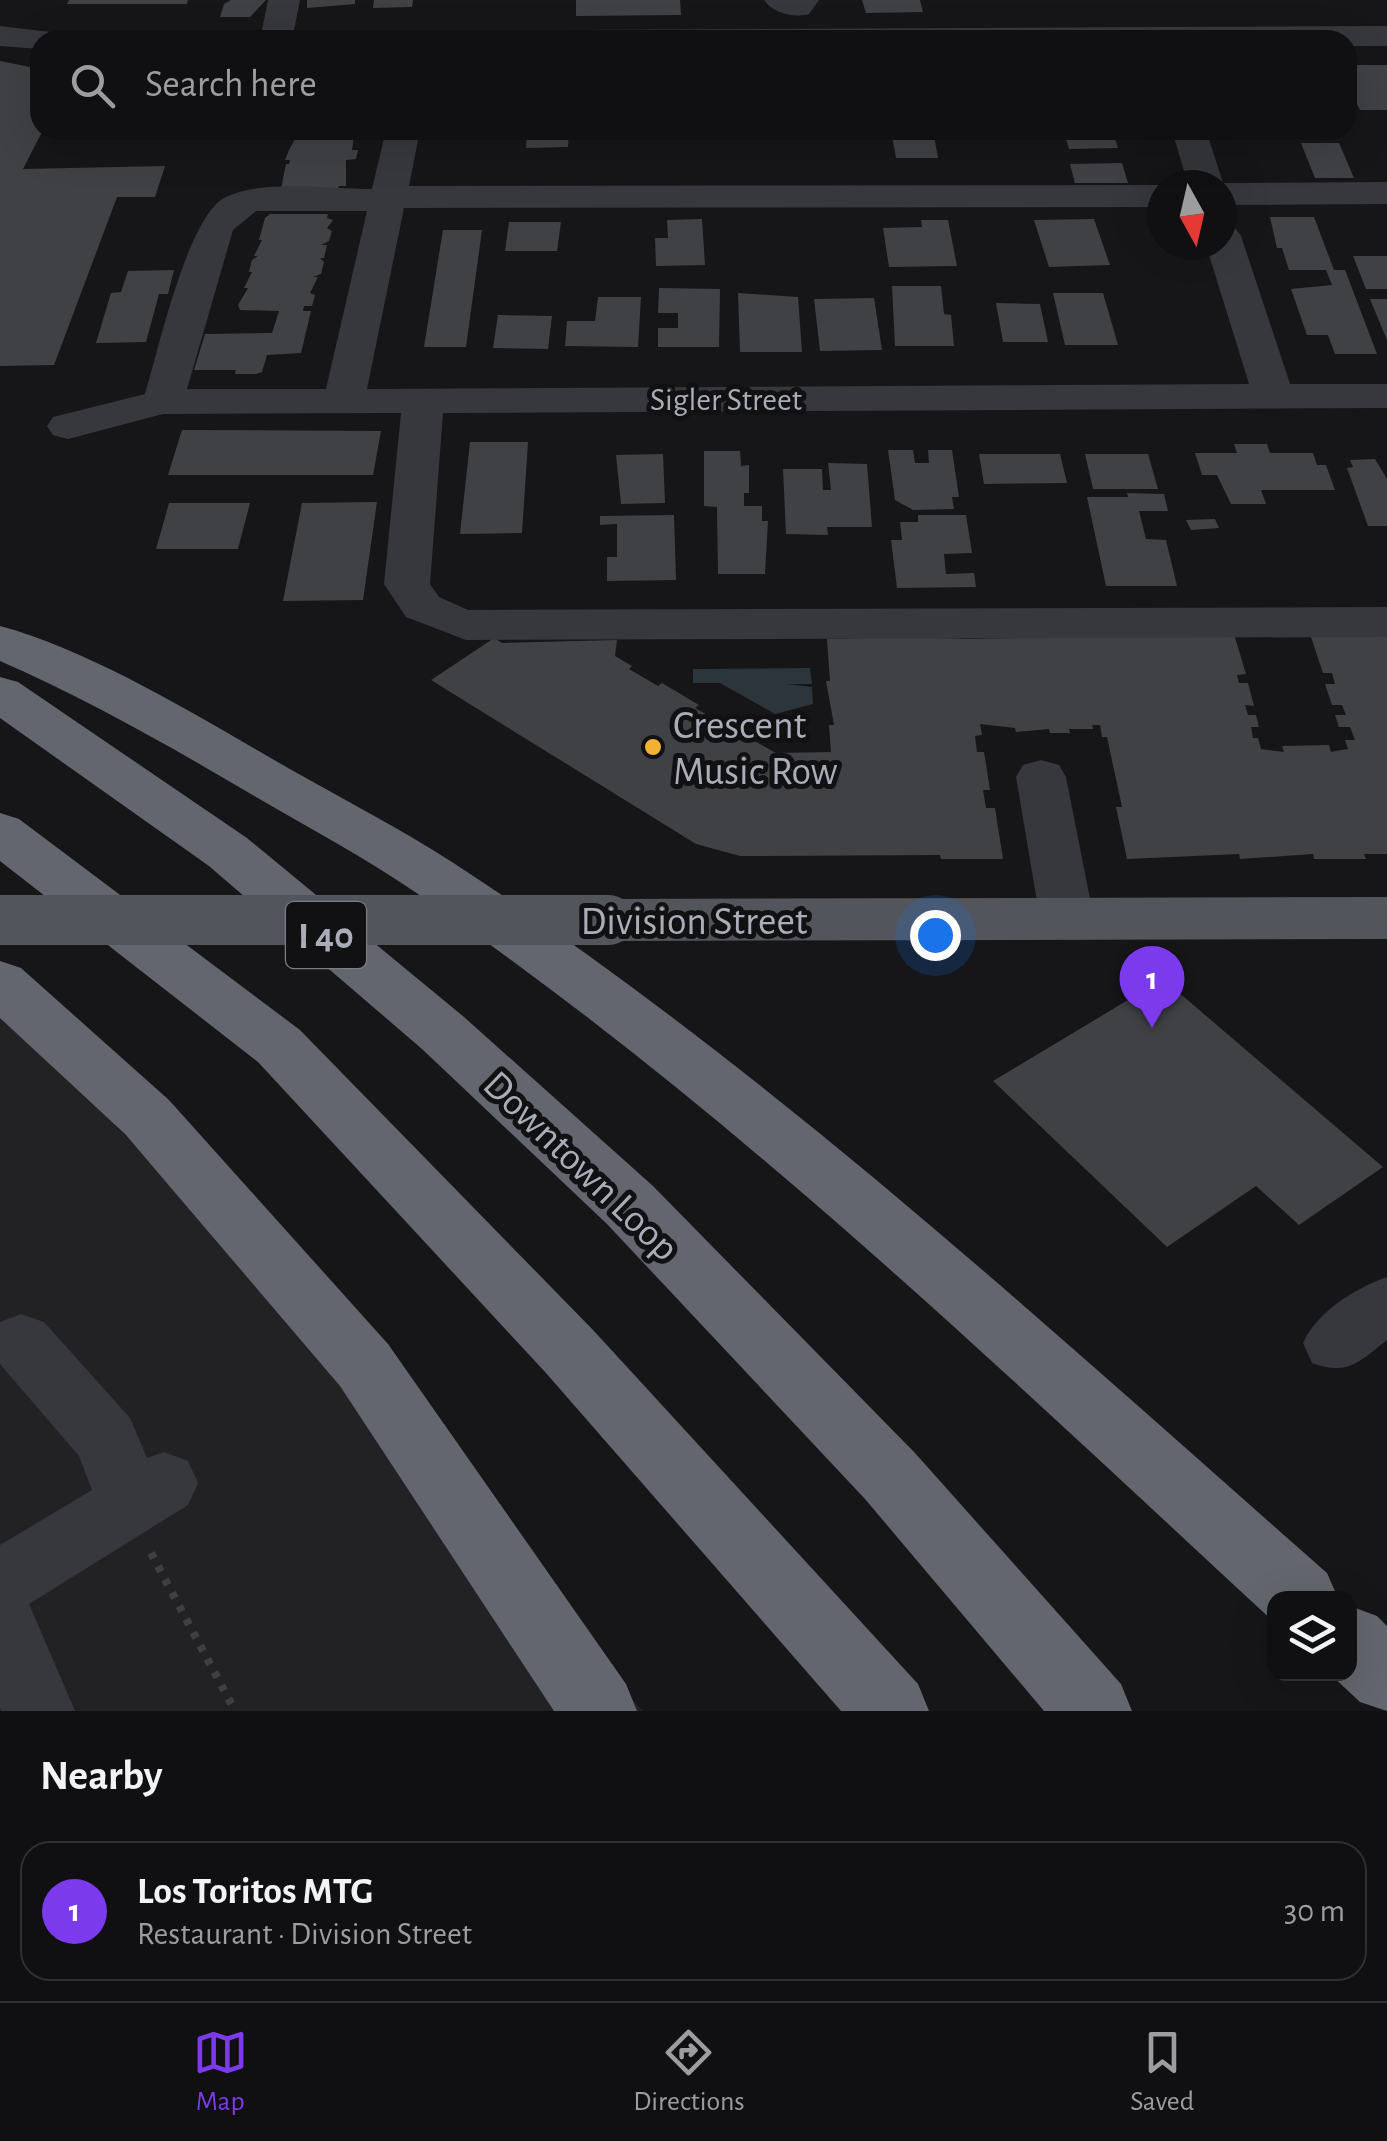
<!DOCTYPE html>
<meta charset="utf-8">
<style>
:root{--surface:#101012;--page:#1e1e20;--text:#f1f3f6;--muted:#9c9d9f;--line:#303032;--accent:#7c3aed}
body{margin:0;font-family:"Alegreya Sans",sans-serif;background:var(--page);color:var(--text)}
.controls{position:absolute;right:30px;bottom:30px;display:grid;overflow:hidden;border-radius:20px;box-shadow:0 10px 40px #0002}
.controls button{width:90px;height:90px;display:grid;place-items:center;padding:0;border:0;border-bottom:2px solid var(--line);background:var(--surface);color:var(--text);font:50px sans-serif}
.compass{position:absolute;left:1147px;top:170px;width:90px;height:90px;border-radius:50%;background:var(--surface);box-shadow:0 10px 40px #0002;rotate:172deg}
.you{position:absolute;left:935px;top:935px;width:35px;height:35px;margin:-25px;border:8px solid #fff;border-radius:50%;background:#1a73e8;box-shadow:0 0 0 15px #1a73e833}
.badge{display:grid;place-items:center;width:65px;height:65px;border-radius:50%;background:var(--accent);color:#fff;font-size:32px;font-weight:700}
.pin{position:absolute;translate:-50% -82px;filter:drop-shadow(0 2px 5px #0008)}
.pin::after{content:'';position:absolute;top:52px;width:35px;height:30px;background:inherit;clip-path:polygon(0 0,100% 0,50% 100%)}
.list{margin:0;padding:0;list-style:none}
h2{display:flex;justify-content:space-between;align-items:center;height:130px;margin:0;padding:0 40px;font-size:42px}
h2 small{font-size:32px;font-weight:400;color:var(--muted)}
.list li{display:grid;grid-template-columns:65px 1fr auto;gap:30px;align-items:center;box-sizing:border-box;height:140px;margin:0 20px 20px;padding:0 20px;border:2px solid var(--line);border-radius:30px}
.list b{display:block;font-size:38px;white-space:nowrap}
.list p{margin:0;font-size:32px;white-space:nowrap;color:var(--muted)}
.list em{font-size:32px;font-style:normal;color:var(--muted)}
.icon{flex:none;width:55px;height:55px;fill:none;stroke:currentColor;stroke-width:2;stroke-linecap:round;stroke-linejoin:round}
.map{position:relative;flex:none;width:1387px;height:1711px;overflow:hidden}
.search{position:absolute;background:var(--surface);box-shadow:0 10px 40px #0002;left:30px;right:30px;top:30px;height:110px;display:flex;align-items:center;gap:25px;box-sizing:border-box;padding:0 35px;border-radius:30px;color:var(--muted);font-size:38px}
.sheet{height:290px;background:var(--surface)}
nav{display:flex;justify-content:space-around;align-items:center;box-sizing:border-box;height:140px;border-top:2px solid var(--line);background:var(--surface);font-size:28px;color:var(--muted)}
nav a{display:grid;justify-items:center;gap:5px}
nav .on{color:var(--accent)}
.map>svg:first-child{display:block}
.built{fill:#222225}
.water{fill:#2c353c}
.building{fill:#404145}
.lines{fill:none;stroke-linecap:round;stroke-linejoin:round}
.path{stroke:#3d3f44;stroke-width:8;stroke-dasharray:6 9;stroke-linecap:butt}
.minor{fill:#37383d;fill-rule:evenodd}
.major{fill:#53555c;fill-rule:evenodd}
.highway{fill:#63666e;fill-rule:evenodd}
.major-bridge{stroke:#53555c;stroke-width:50}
.poi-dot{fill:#f2b134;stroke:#111113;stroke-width:4}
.labels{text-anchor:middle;stroke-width:10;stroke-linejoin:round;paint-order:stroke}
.far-street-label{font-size:32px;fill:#a8adb8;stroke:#111113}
.shield{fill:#111113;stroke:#7b7e86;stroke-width:2.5}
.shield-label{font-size:38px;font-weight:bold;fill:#a8adb8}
.poi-label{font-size:40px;fill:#a8adb8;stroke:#111113;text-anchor:start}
.street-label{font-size:40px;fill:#a8adb8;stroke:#111113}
</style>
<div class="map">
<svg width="1387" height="1711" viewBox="0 0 1387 1711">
<rect width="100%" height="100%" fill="#161618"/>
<path class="built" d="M0 996 371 1409 643 1711H0Z"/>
<path class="water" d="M810 668 812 684H787L812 687 813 704 775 714 720 683H693V669Z"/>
<g class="building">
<path d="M69 0H188L187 4H67Z"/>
<path d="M231 0H266L250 17H220L224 4Z"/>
<path d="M307 0H355V4L307 8Z"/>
<path d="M374 0H413L412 7 373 8Z"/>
<path d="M576 0H680L681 15 576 16Z"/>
<path d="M862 0H920L923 12 866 13Z"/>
<path d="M0 61 40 69V79L34 88H40V130H43L23 169 165 166 155 197H117L54 365 0 366Z"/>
<path d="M1347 65H1387V110H1360L1347 84Z"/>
<path d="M300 130H355L352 150H358L356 159 346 160V186H339L337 190 281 189 286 164H289L290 160H285L289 150Z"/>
<path d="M527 130H569L568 147 526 148Z"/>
<path d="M792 130H852L853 137 792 136Z"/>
<path d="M891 130H933L938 158H896Z"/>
<path d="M1063 130H1112L1118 148 1069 149Z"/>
<path d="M1301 143H1339L1354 178H1315Z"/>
<path d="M1122 163 1128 183H1075L1070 164Z"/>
<path d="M270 214H328L327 218 333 220 327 228 332 231 329 241 321 245H327L324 258H320L324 262 321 274 313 277H318L310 293 315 295 312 306H304L303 311H311L301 353 267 355 262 372 256 374H235L236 370H194L205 334 272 333 279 311 240 310 238 305 248 288H244L252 272H249L252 260 258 256H254L262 240H259L265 218Z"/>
<path d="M1270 217H1314L1334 270H1345L1377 354H1335L1328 335H1307L1291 289 1332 285 1326 270H1289L1282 248H1277Z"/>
<path d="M702 219 705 265 656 266 655 238H668L667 220Z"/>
<path d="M1094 219 1110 265 1049 267 1034 220Z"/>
<path d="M921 220H948L957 266 889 267 883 228 922 227Z"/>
<path d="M509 222H561L557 251H505Z"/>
<path d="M443 230H482L466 347H424Z"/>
<path d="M1353 256H1387V289H1366Z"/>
<path d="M174 270 168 294H159L146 342 96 343 111 293 121 292 128 271Z"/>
<path d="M892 286H941L944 314 951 315 954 346H895Z"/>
<path d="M659 288 720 289 719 347H658V328H678V313H658Z"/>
<path d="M738 293 798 297 802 352H740Z"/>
<path d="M1053 293H1103L1118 345H1065Z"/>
<path d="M598 297H641L638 347 565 346 567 321H595Z"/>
<path d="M874 298 882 350 820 351 814 299Z"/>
<path d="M1370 299H1387V340Z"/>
<path d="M996 303 1040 304 1048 342H1003Z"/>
<path d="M498 315 552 316 548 349 493 348Z"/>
<path d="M182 430 381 431 373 475H168Z"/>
<path d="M470 442H528L522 533 460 534Z"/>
<path d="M1234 444H1267L1270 453H1313L1317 465H1326L1335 490H1261L1266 504H1231L1217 475H1202L1195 453H1237Z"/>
<path d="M888 450H913L915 463H929L928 450H952L959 497H952L954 509 913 510 895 500Z"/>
<path d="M704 451H740L741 466 749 465V493H744V506H762V521H768L765 574H718L717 507 704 506Z"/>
<path d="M663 454 665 503 621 504 616 455Z"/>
<path d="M979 454H1060L1067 483 984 484Z"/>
<path d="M1085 454H1148L1158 489H1093Z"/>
<path d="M1375 459 1387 479V526H1368L1347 468 1353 467 1350 460Z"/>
<path d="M828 463 867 464 872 527H827L828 535 786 534 783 469H822L823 490H831Z"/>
<path d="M1127 493 1164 494 1168 511H1139L1146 539 1166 540 1177 586H1106L1087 497H1128Z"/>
<path d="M377 502 363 600 283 601 302 503Z"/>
<path d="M169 503H250L238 549H156Z"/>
<path d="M674 515 676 580 607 581V557H617V524L600 525V516Z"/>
<path d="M918 515H966L972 553 944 554 946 574 974 573 976 587 897 588 891 540H902L900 522H918Z"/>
<path d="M1215 519 1219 528 1191 530 1186 520Z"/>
<path d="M1234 634 1246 674 1237 675 1239 683H1248L1254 706 1245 705 1248 715H1256L1259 727H1251L1253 738H1258L1261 749 1284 752 1282 746 1329 745 1331 752 1335 751 1348 749 1345 740H1355L1350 727H1339L1335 715H1346L1342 705H1332L1325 684H1335L1332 673H1323L1310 634H1387V854H1364L1366 859H1314L1313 854 1240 859 1239 854 1127 859 1116 807H1122L1107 737H1102L1100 725H1092L1093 729H1069L1070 733H1050L1049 729 1016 732 1015 728 980 724 982 735 975 736 977 752H984L990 790H983L986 808H995L1003 859H941L940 855 740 856 696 844 431 680 494 638 502 643 617 640 615 656 632 666 629 669 658 686 662 683 699 705 695 708 776 753 831 752 829 725H834L826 681H830L827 639H849L848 635 967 639Z"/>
<path d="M1163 979 1383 1167 1299 1225 1256 1186 1167 1247 993 1081Z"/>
</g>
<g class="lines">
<path class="path" d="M151 1553 235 1711"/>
<g class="minor">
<path d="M268 0H300L292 40H260Z"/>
<path d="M764 0H819L809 14C794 18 774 14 764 0Z"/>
<path d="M0 26 59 33 63 40H40V49L0 46Z"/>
<path d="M1387 26V46H1347V40H535L539 33 551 30Z"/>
<path d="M386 130H420L409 186 1162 185V207L404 208 367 389 1249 384 1206 245H1222V225L1235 228 1241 236 1290 384H1387V408L443 413 430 584 439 597 468 610 1387 607V637L466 640 406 617 384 584 401 413 163 414 68 439 53 435 47 426 53 417 145 394C158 352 188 214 226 197 263 179 330 189 372 189ZM256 211H367L326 389H187L233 230Z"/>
<path d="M1172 130H1206L1223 183 1387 182V204L1222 205V185H1188Z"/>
<path d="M1041 760 1059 765 1066 777 1094 919 1086 933 1067 939 1048 933 1040 919 1016 777 1023 765Z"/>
<path d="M1387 1277V1340C1359 1362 1348 1376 1312 1363L1303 1343C1318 1311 1354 1289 1387 1277Z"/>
<path d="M21 1314 44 1322 130 1418 147 1458 164 1452 188 1461 198 1483 188 1505 29 1604 75 1711H1L0 1708V1545L92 1490 79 1456 0 1364V1322Z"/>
</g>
<path class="major" d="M1387 897V939L609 941 589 935 581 920 589 905 609 899Z"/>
<g class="highway">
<path d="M0 626C91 650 205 720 288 768 343 799 399 828 452 862 767 1067 1046 1326 1327 1573L1338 1598H1274V1622C999 1368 726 1104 415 892 364 857 309 828 256 797 173 748 89 700 0 661Z"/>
<path d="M0 677 18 682 247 838 464 1017 653 1186 915 1453 1121 1684 1132 1711H1044L865 1499 607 1224 422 1049 209 866 0 718Z"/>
<path d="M0 813 19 819 300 1030 594 1331 918 1684 929 1711H841L546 1373 258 1062 0 861Z"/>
<path d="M0 961 21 968 169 1100 388 1344 626 1684 637 1711H554L340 1386 125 1134 0 1018Z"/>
<path d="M1350 1606 1377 1616 1387 1626V1711L1360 1702 1330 1674H1350Z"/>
</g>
<path class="major-bridge" d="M0 920H609"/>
</g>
<circle class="poi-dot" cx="653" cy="747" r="10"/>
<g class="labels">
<g class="far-street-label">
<text x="726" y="410">Sigler Street</text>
</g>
<rect class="shield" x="286" y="902" width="80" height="66" rx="8"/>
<g class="shield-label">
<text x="326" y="948">I 40</text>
</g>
<g class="poi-label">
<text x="673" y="738">Crescent<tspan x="673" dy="46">Music Row</tspan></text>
</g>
<g class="street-label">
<text x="694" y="934">Division Street</text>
<text transform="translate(582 1165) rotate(44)" y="14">Downtown Loop</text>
</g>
</g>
</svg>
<div class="controls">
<button><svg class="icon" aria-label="layers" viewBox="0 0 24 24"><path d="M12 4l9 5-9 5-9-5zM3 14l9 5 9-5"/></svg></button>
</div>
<svg class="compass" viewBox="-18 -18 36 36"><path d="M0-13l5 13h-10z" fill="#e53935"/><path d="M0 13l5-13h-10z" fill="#9c9d9f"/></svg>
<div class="you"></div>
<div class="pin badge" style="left:1152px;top:1028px">1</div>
<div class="search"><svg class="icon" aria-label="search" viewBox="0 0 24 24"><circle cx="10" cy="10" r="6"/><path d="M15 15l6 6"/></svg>Search here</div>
</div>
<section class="sheet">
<h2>Nearby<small></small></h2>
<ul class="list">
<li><span class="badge">1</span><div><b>Los Toritos MTG</b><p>Restaurant · Division Street</p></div><em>30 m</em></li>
</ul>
</section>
<nav>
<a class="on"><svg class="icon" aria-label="map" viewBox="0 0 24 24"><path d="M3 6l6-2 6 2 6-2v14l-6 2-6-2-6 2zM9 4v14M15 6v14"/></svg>Map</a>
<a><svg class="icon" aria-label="directions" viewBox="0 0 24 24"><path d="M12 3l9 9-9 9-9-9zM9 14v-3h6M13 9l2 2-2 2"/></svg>Directions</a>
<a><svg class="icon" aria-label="saved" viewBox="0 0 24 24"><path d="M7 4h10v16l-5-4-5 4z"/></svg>Saved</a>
</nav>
